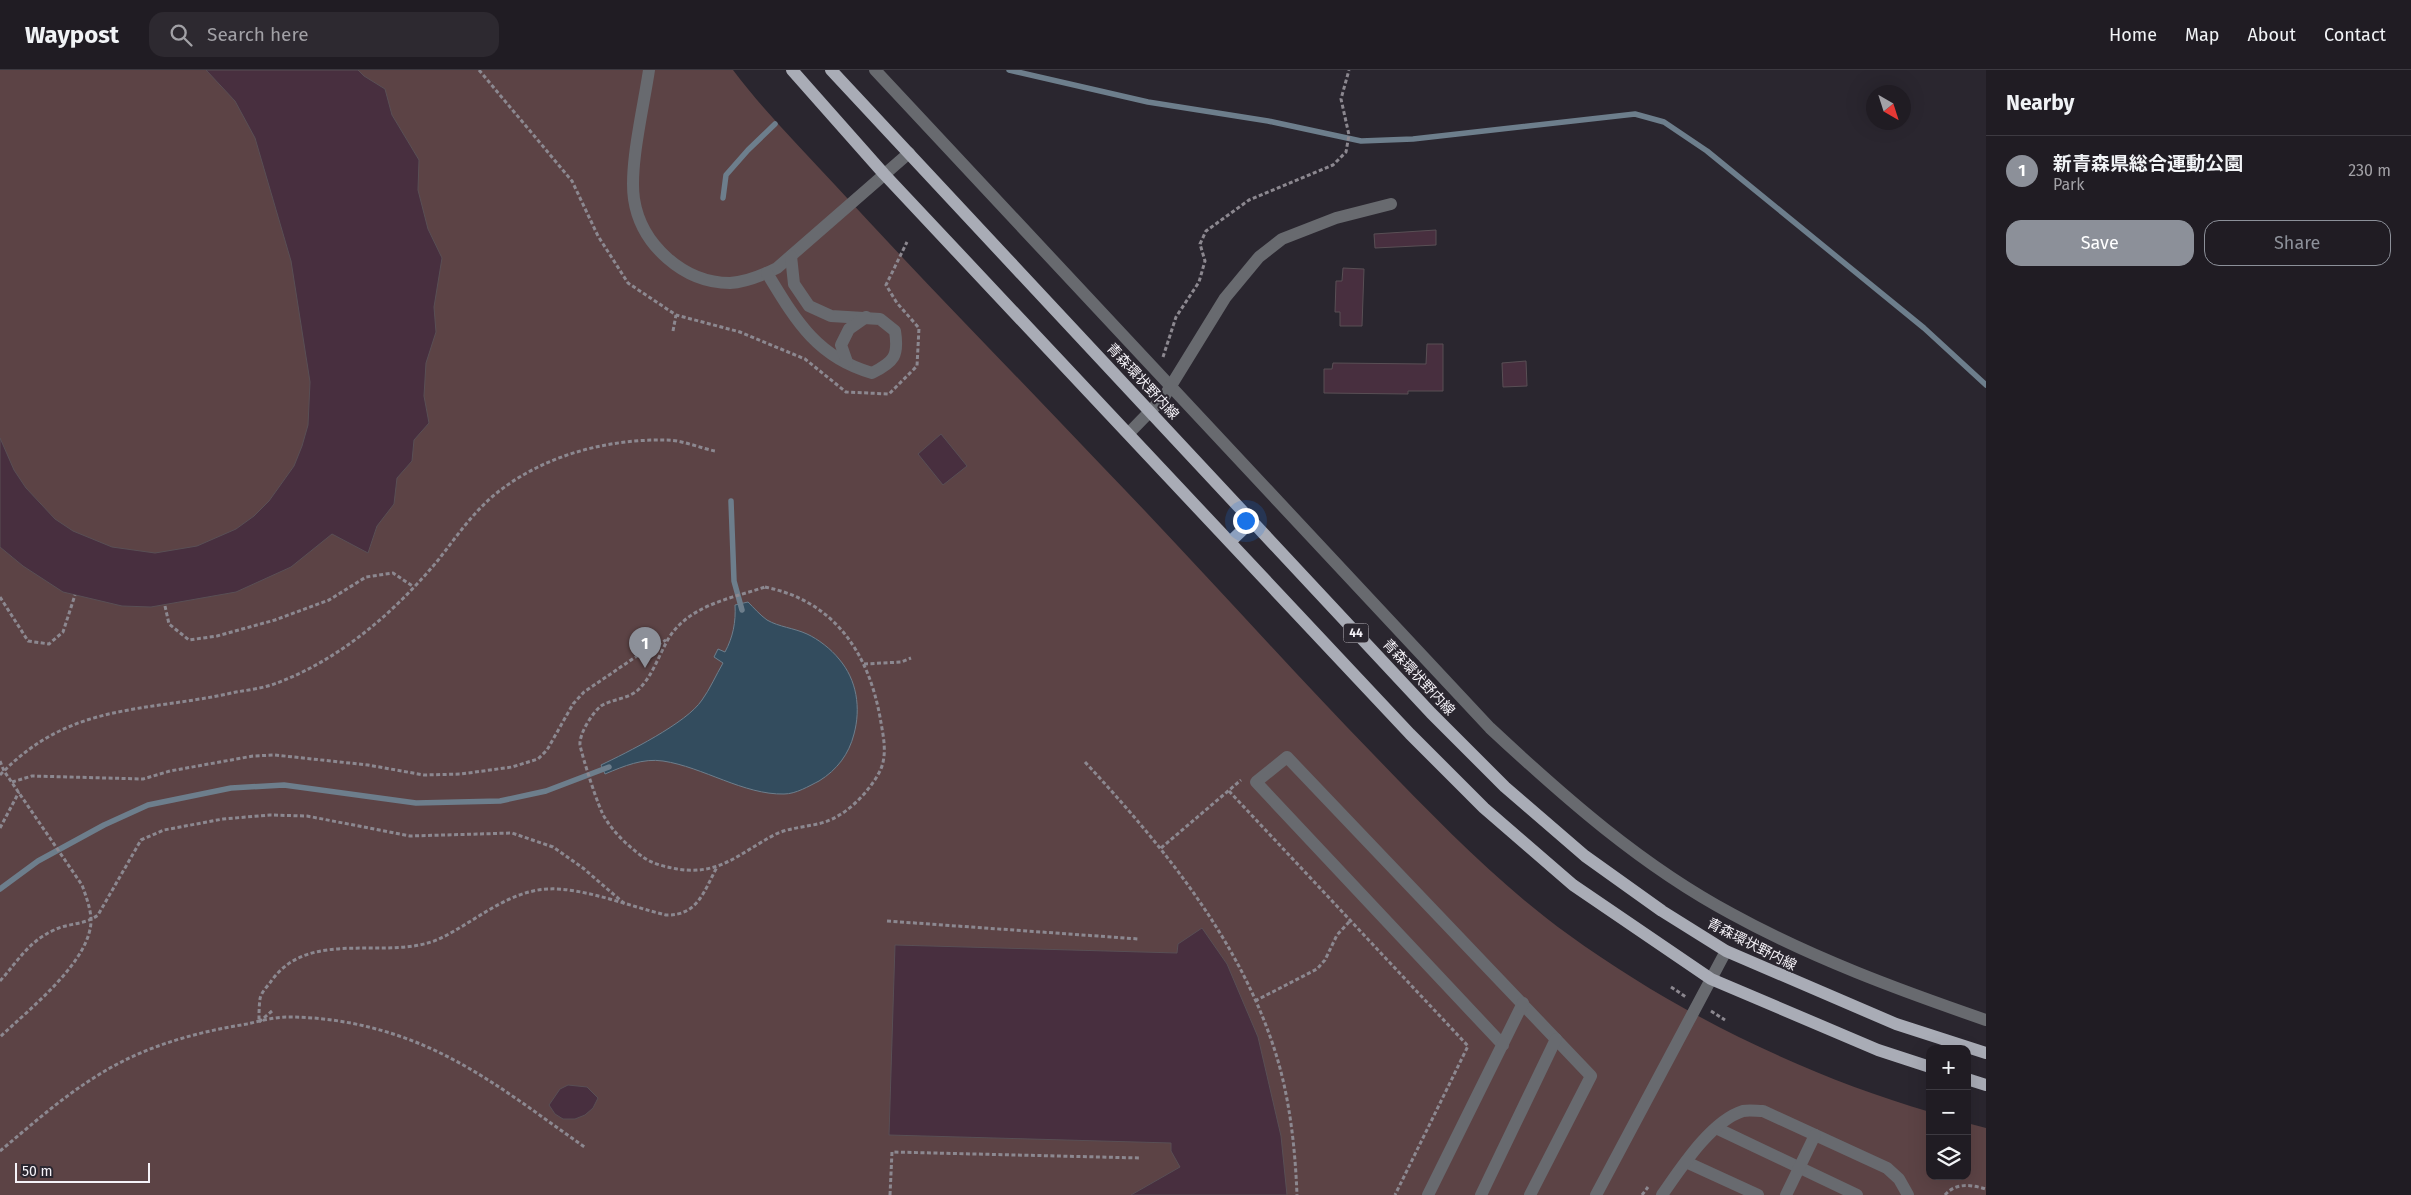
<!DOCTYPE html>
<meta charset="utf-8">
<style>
:root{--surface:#201c23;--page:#2d2930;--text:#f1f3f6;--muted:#a2a1a6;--line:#3d3a41;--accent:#8c9099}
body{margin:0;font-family:"Fira Sans","Noto Sans JP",sans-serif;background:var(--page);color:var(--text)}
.controls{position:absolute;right:15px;bottom:15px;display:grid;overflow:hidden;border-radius:10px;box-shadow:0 5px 20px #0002}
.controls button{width:45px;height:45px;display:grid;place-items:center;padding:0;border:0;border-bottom:1px solid var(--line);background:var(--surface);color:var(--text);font:25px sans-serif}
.compass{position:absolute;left:1866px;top:15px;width:45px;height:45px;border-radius:50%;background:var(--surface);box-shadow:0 5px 20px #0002;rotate:141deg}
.scale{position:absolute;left:15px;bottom:12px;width:135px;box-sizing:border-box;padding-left:5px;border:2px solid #f5f2f8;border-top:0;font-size:14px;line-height:18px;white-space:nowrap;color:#f5f2f8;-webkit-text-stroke:4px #2a262f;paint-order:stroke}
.you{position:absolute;left:1245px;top:450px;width:18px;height:18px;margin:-12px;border:4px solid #fff;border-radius:50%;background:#1a73e8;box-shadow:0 0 0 8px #1a73e833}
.badge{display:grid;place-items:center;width:32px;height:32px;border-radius:50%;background:var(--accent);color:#fff;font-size:16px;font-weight:700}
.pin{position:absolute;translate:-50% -41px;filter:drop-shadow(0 1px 2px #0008)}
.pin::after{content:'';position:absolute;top:26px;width:18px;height:15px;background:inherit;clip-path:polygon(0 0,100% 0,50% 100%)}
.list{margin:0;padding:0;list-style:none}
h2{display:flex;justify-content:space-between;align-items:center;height:65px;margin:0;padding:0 20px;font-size:21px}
h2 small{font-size:16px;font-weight:400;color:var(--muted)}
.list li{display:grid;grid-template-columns:32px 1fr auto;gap:15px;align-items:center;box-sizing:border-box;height:70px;padding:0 20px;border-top:1px solid var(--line)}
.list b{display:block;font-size:19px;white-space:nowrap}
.list p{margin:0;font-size:16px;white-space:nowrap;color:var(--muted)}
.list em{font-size:16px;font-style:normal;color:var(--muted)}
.actions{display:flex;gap:10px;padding:15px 20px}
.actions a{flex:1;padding:11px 0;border:1px solid var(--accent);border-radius:15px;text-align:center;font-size:18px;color:var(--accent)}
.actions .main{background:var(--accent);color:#fff}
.icon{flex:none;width:28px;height:28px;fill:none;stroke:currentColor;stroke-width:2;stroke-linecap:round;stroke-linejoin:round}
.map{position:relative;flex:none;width:1986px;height:1125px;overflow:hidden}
header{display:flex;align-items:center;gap:30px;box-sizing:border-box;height:70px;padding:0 25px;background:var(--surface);border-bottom:1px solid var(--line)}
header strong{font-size:24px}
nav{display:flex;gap:28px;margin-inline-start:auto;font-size:18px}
.search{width:350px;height:45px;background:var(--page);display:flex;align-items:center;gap:12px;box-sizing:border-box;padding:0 18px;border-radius:15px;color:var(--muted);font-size:19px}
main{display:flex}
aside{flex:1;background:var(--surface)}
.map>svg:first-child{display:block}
.green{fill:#5c4345}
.water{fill:#334c5e;stroke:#6d7e8c}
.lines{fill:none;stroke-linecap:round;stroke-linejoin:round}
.stream{stroke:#6d7e8c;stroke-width:5.5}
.building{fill:#482f3f;stroke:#594f55}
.path{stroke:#8c8890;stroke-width:3;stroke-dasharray:4 2.5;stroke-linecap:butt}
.minor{stroke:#686a6f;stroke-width:12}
.major{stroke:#a9acb6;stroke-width:12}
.labels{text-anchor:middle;stroke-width:4;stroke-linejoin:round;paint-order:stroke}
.shield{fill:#2a262f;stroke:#b8b5bc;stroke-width:1}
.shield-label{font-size:12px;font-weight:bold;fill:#f5f2f8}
.street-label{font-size:14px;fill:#f5f2f8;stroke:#2a262f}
</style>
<header>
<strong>Waypost</strong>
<div class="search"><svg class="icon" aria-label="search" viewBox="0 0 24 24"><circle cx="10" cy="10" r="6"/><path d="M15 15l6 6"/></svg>Search here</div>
<nav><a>Home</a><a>Map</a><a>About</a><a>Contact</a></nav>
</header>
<main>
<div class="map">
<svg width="1986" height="1125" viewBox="0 0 1986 1125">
<rect width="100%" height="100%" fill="#2a262f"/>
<path class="green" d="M0 0H733C764 41 800 77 835 115 922 210 1013 302 1102 396 1194 491 1281 589 1373 684 1434 747 1498 814 1569 865 1675 942 1804 1005 1930 1042V1106H1967V1053L1986 1058V1125H0Z"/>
<path class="water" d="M748 532C754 538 760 545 767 550 779 557 794 558 807 564 818 569 831 579 839 589 857 610 861 638 854 664 849 684 837 700 819 711 809 716 796 724 784 724 744 725 703 697 663 691 643 688 624 696 605 704L601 695C626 683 687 653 702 630 710 619 716 605 723 593L714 587 718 579 725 582C733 567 736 552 735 535Z"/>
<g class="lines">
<g class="stream">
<path d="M1009 0 1148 32 1268 51 1361 71 1413 69 1635 44 1664 52 1707 81 1924 258 1986 315"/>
<path d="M723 128 726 105 748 80 775 54"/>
<path d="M731 431 734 511 742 540"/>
<path d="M0 819 38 791 104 755 148 735 231 718 284 715 416 733 500 731 546 721 609 697"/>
</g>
</g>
<g class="building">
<path d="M206 0H358L364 6 385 19 392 45 419 90 418 120 428 159 442 188 434 237 436 262 426 293 424 326 429 353 414 370 412 391 397 408 394 434 377 456 368 483 332 464 291 497 236 522 151 537 122 536 63 522 23 496 0 477V368L14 400 26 418 55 449 73 461 112 477 155 483 197 476 236 459 254 446 269 431 294 396 302 376 308 355 310 312 291 191 255 68 235 31Z"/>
<path d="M1436 160V175L1375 178 1374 164Z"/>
<path d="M1343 198 1364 199 1362 256H1340V242H1335L1336 211H1342Z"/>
<path d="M1427 274H1443V321H1408V324L1324 323V299H1332L1333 293 1426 294Z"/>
<path d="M1526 291 1527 316 1503 317 1502 293Z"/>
<path d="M941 364 967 396 943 415 918 384Z"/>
<path d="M1202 858 1227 894 1258 967 1281 1066 1287 1125H1131L1180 1097 1171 1081V1073L889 1065 895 875 1177 883 1178 874Z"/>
<path d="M568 1015 587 1017 598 1028 593 1038 585 1045 575 1049H563L555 1044 549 1035 560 1019Z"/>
</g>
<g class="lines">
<g class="path">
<path d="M479 0 572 111 598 166 628 213 676 245 740 262 805 289 846 322 889 324 917 296 919 258 897 233 886 215 907 172"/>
<path d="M673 261 676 245"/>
<path d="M1163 287 1176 247 1199 212 1205 191 1200 174 1206 161 1249 130 1333 95 1346 82 1349 65 1341 29 1349 0"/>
<path d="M765 517C834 531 868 582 880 647 883 665 888 684 880 701 869 722 848 744 825 752 809 757 791 757 776 764 739 783 718 808 672 798 662 796 651 793 643 787 629 777 614 763 605 748 599 740 582 686 580 675 579 664 592 643 601 636 612 629 628 629 638 620 651 608 658 588 666 573 685 536 729 529 765 517Z"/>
<path d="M0 527 28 571 49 574 63 562 75 525"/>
<path d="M165 536 169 554 189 570 217 566 275 550 329 530 366 507 393 503 414 517"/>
<path d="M864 594 901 592 911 588"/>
<path d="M0 691 4 701 82 815C86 826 90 837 91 848 93 890 28 940 0 967"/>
<path d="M1085 692C1161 774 1235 864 1272 972 1289 1021 1295 1074 1297 1125"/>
<path d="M0 705C71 631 145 643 236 622 249 620 264 618 277 613 341 589 396 541 439 489 456 467 472 444 493 426 541 386 605 369 666 370 682 370 700 378 715 381"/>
<path d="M12 712 32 706 143 709 170 701 253 686 275 685 368 695 424 705 461 704 512 697 538 689 547 680 573 634 584 622 637 586 666 570"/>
<path d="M1229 721 1468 976 1395 1125"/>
<path d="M0 758 19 722"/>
<path d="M1161 778 1241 710"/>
<path d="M887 851 1139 869"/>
<path d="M0 911C18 891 28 872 54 860 68 853 85 855 98 845L141 770 164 760 223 749 270 745 307 746 410 766 512 763 553 777 583 798 626 835"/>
<path d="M1671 917 1686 927"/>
<path d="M1255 931 1317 899 1325 890 1337 865 1350 851"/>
<path d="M272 941 259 952C259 944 259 936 260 929 261 922 268 916 272 910 311 857 387 892 439 869 475 852 507 821 548 819 582 817 632 837 666 845 698 846 704 821 717 797"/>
<path d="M1711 941 1725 950"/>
<path d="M0 1081C30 1056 59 1030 92 1009 139 978 191 963 247 954 260 951 275 947 288 947 338 947 389 959 434 980 488 1005 537 1044 586 1078"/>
<path d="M890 1125 892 1082 1141 1088"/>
<path d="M1642 1125 1648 1117"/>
<path d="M1945 1125C1956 1112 1972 1115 1986 1119"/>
</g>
<g class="minor">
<path d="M649 0C644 35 629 96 634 129 641 175 684 213 730 213 747 212 763 205 777 198L909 83"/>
<path d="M875 0 1490 658C1564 727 1642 796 1732 844 1812 888 1899 920 1986 950"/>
<path d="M767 203C795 249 816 287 872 303 894 292 899 286 895 261L880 249 831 246 809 236 794 214 791 186"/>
<path d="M847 292 841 275 849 259 866 247"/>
<path d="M1129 363 1164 327 1225 228 1259 187 1282 169 1336 148 1391 134"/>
<path d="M1503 975 1256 712 1287 687 1591 1006 1530 1125"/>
<path d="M1716 1058 1857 1125"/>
<path d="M1686 1092 1758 1125"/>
<path d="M1428 1125 1523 933"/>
<path d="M1481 1125 1556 969"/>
<path d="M1596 1125 1726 881"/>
<path d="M1662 1125C1681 1098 1711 1051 1743 1041 1749 1040 1757 1041 1763 1041L1887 1098 1899 1109 1908 1125"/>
<path d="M1786 1125 1815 1065"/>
</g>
<g class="major">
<path d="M792 0 884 104 1410 664 1484 738 1573 815 1711 909 1878 980 1930 997"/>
<path d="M831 0 1431 643 1505 717 1585 786 1662 841 1726 881 1896 954 1986 983"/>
<path d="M1231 471 1252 451"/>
<path d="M1967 1009 1986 1015"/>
</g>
</g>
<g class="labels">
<rect class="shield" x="1343.5" y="553.5" width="25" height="19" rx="4"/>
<g class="shield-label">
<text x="1356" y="567">44</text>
</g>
<g class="street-label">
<text transform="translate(1143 311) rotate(47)" y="5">青森環状野内線</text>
<text transform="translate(1419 607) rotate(47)" y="5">青森環状野内線</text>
<text transform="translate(1752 874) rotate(27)" y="5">青森環状野内線</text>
</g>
</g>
</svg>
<div class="controls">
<button>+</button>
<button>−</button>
<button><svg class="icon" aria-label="layers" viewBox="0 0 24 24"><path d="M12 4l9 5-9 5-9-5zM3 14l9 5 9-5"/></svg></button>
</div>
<svg class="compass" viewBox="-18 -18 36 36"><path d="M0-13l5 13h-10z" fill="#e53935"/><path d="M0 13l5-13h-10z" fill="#a2a1a6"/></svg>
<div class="scale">50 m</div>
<div class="you"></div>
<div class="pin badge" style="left:645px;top:598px">1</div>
</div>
<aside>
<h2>Nearby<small></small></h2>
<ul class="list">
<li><span class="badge">1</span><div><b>新青森県総合運動公園</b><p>Park</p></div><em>230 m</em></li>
</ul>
<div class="actions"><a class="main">Save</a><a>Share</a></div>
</aside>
</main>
